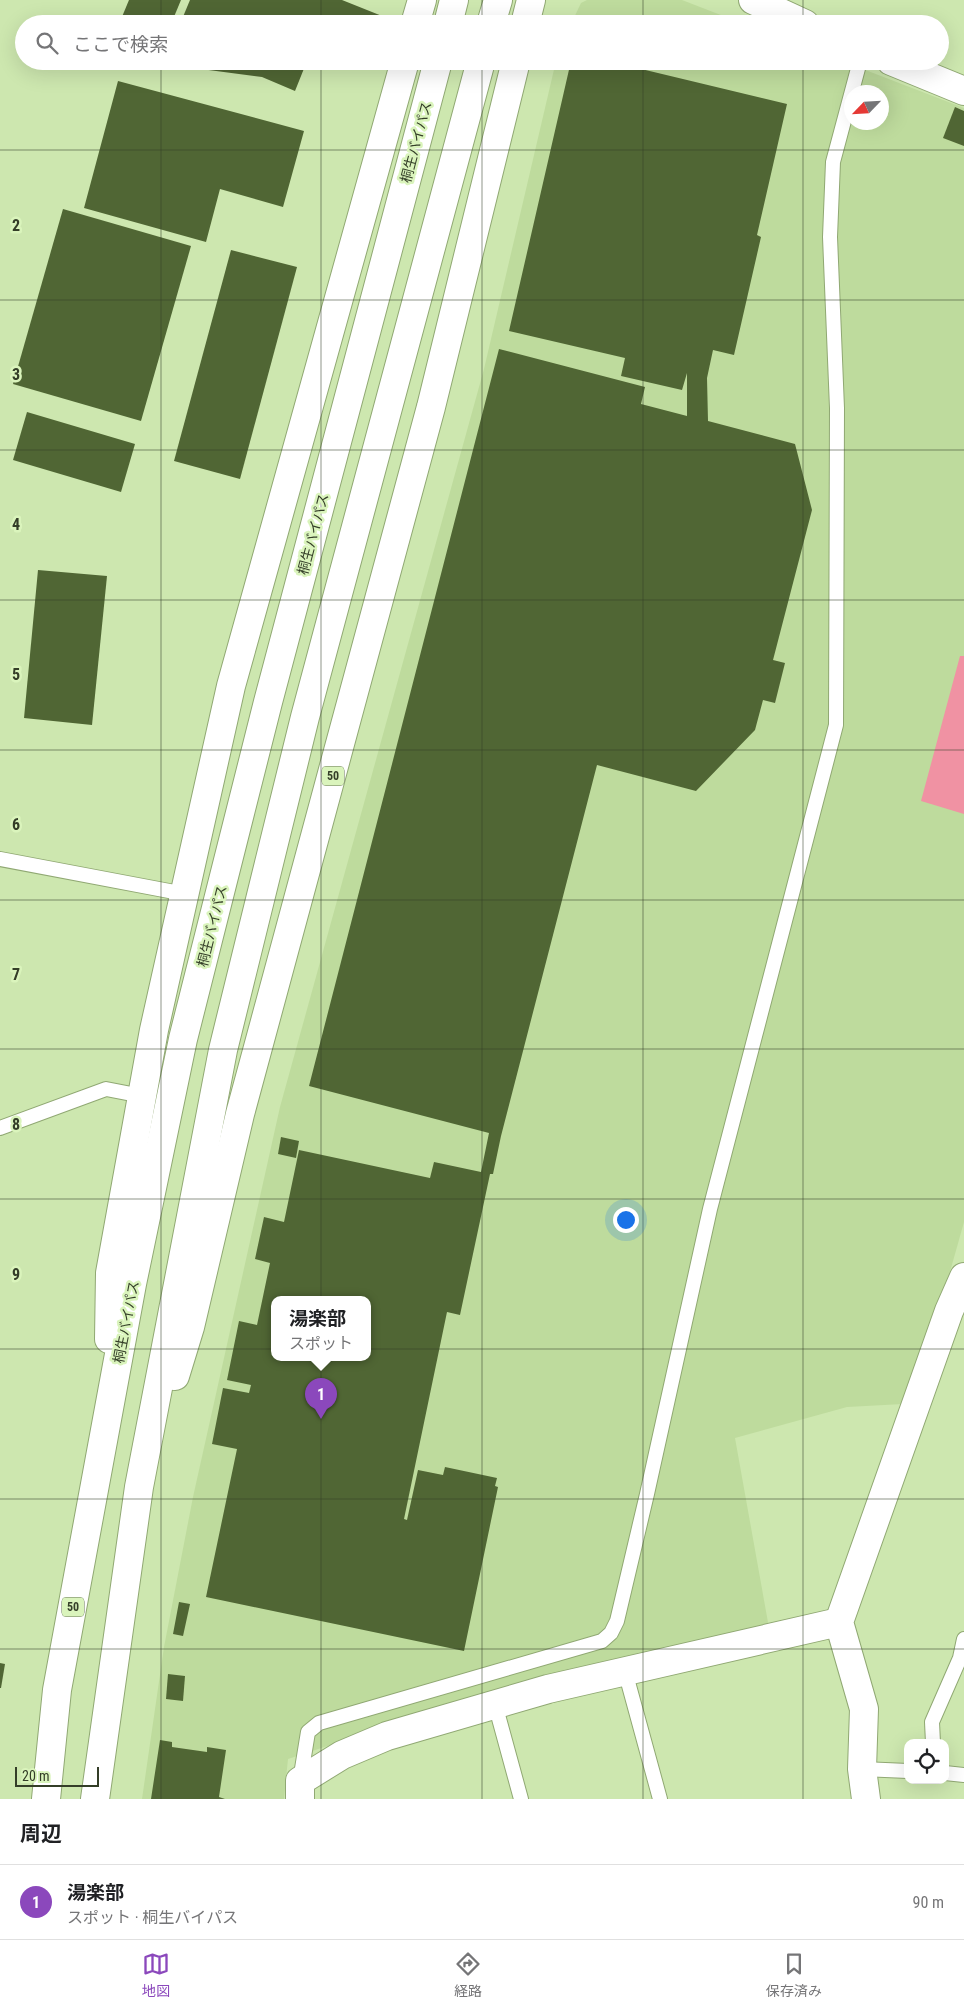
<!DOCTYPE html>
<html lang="ja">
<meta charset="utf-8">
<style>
:root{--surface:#fff;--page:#f2f2f2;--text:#202124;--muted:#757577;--line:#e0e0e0;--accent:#8b48bc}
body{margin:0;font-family:"Roboto Condensed","Noto Sans JP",sans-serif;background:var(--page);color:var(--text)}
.controls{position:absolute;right:15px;bottom:15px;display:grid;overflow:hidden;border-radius:10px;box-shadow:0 5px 20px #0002}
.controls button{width:45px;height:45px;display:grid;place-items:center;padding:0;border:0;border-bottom:1px solid var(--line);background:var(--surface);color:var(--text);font:25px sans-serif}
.compass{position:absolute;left:844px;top:85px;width:45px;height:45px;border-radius:50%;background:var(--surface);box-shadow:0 5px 20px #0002;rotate:245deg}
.scale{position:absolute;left:15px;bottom:12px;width:84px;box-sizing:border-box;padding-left:5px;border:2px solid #343e28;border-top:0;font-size:14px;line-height:18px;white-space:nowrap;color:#343e28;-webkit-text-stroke:4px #daf4bc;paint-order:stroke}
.you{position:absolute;left:625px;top:1219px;width:18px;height:18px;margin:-12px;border:4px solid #fff;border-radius:50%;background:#1a73e8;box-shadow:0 0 0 8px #1a73e833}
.badge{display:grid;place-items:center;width:32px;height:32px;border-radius:50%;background:var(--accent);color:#fff;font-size:16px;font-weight:700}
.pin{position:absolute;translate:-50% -41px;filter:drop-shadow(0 1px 2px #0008)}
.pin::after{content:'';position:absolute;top:26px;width:18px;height:15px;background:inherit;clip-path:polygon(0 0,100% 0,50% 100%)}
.popup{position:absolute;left:271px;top:1296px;width:100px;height:65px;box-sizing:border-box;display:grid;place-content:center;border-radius:10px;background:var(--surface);filter:drop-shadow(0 1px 4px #0005);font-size:16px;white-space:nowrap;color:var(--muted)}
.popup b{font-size:19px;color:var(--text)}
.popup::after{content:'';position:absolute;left:50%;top:100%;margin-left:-10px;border:10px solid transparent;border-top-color:var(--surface)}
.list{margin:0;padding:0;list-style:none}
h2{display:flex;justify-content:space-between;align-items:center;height:65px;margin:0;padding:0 20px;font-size:21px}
h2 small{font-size:16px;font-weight:400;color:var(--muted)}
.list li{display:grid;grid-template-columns:32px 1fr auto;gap:15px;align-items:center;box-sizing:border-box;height:75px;padding:0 20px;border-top:1px solid var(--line)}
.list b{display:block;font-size:19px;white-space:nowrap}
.list p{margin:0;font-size:16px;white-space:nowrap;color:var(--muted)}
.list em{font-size:16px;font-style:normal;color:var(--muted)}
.icon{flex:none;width:28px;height:28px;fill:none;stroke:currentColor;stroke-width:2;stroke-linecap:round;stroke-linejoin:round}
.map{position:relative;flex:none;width:964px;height:1799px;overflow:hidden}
.search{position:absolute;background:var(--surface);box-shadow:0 5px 20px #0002;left:15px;right:15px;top:15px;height:55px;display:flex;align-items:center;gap:12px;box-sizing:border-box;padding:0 18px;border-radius:28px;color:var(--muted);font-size:19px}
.sheet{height:140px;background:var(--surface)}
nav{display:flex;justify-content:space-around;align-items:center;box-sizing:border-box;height:70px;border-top:1px solid var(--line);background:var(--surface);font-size:14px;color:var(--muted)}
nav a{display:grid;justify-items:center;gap:2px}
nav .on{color:var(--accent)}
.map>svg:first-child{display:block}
.built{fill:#bedb9d;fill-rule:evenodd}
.green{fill:#f092a3}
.building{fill:#506634;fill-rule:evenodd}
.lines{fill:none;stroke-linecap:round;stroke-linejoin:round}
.lane-casing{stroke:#90a873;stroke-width:16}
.street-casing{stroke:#90a873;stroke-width:30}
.highway-casing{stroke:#90a873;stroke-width:30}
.lane{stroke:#fff;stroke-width:14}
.street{stroke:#fff;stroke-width:28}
.highway{stroke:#fff;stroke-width:28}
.grid{fill:none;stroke:#343e28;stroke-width:1;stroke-opacity:0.55}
.labels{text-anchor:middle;stroke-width:5;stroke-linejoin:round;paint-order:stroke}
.shield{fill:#daf4bc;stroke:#667554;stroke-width:1}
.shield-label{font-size:12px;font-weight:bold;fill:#343e28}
.street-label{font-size:14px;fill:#343e28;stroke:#daf4bc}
.grid-label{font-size:16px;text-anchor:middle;font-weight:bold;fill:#343e28;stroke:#daf4bc;stroke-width:5;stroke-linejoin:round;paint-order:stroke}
</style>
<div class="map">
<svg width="964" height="1799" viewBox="0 0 964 1799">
<rect width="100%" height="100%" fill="#cde7af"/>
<g class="built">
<path d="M587 0H682L744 24H571L581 3Z"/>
<path d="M556 61H842L964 108V1222L946 1286 941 1292 936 1323 903 1404 847 1407 735 1438 769 1628 391 1725 288 1759 284 1799H142L164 1647 193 1497 280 1107 484 369ZM852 92H882V122H852ZM275 1300H367V1358H275Z"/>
</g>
<path class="green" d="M960 656H964V814L921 801Z"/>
<g class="building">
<path d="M129 0H181L171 24H119Z"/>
<path d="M190 0H342L387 18 385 24H180Z"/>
<path d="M164 61H307L295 91 262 77 163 64Z"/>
<path d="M571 61H608L787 104 757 235 761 237 734 355 713 350 707 378 708 421 795 444 812 510 773 660 785 663 775 703 763 700 755 730 696 791 597 765 501 1136 493 1174H490L460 1315 447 1312 404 1519 407 1520 418 1470 443 1475 445 1467 497 1478 495 1486 498 1487 464 1651 206 1597 237 1449 212 1444 223 1388 249 1393 251 1385 227 1380 239 1321 257 1325 270 1263 255 1259 264 1217 284 1222 299 1150 430 1178 434 1162 481 1172 489 1133 309 1086 499 349 645 387 641 404 687 416V373L682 390 621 376 625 358 509 331ZM275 1300H367V1358H275Z"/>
<path d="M118 81 304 131 283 207 220 189 206 242 84 208Z"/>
<path d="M955 107 964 111V146L943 138Z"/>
<path d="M63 209 191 246 141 421 13 384Z"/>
<path d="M231 250 297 267 240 479 174 461Z"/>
<path d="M27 412 135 444 121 492 13 460Z"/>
<path d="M38 570 107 576 92 725 24 718Z"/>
<path d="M281 1137 299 1141 296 1158 278 1154Z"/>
<path d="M179 1602 190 1604 183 1636 173 1634Z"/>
<path d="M0 1663 5 1664 1 1688H0Z"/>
<path d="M168 1674 185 1676 183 1701 166 1699Z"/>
<path d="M160 1740 172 1742V1747L207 1752V1747L226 1750 219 1797 225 1799H151Z"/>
</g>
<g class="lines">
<defs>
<g id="lane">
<path d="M0 859 185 894"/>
<path d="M0 1128 106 1089 142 1096"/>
<path d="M625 1671 660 1799"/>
<path d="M495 1704 521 1799"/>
<path d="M933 1743 932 1722 960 1658 964 1639"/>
<path d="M862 1769 908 1771"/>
<path d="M945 1773 964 1775"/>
<path d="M300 1781 308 1732 319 1723 602 1641 611 1633 617 1621 647 1494 710 1209 836 725 837 408 830 237 833 162 860 61"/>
</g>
<g id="street">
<path d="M300 1799V1781L342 1755 387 1736 548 1689 839 1622"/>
<path d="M866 1799 862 1769 864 1709 839 1622 949 1311 964 1277"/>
</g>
<g id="highway">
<path d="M753 0 805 24"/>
<path d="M415 24 422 0"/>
<path d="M448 24 454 0"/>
<path d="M491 24 498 0"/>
<path d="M525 24 531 0"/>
<path d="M891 61 964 91"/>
<path d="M109 1339 110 1273 154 1030 231 686 405 61"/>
<path d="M175 1376 190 1327 240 1114 431 407 516 61"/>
<path d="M46 1799 57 1690 132 1284 183 1039 268 702 438 61"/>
<path d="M95 1799 139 1487 223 1050 305 717 481 61"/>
</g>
</defs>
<use href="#lane" class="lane-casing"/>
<use href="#street" class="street-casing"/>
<use href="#highway" class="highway-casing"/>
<use href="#lane" class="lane"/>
<use href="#street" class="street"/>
<use href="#highway" class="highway"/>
</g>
<path class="grid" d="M161 0V24M321 0V24M482 0V24M643 0V24M803 0V24M161 61V1799M321 61V1799M482 61V1799M643 61V1799M803 61V1799M0 150H964M0 300H964M0 450H964M0 600H964M0 750H964M0 900H964M0 1049H964M0 1199H964M0 1349H964M0 1499H964M0 1649H964"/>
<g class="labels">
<g class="shield">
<rect x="322" y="766.5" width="22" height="19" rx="4"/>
<rect x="62" y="1597.5" width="22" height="19" rx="4"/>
</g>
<g class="shield-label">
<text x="333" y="780">50</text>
<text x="73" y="1611">50</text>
</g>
<g class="street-label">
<text transform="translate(416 142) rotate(-75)" y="5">桐生バイパス</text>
<text transform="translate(313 534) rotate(-75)" y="5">桐生バイパス</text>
<text transform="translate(212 926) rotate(-76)" y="5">桐生バイパス</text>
<text transform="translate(126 1322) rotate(-79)" y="5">桐生バイパス</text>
</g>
</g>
<g class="grid-label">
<text x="16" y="231">2</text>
<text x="16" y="380">3</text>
<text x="16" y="530">4</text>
<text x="16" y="680">5</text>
<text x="16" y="830">6</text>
<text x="16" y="980">7</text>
<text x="16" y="1130">8</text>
<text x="16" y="1280">9</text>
</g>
</svg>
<div class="controls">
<button><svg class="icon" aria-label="locate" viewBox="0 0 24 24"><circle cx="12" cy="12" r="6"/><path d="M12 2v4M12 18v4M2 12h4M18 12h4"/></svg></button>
</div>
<svg class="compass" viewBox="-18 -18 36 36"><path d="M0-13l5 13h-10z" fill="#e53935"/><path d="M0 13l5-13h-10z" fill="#757577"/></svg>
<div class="scale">20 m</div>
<div class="you"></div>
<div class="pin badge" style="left:321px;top:1419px">1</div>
<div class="popup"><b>湯楽部</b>スポット</div>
<div class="search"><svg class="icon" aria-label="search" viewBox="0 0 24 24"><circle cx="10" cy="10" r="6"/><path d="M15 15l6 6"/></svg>ここで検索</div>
</div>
<section class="sheet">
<h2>周辺<small></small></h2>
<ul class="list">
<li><span class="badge">1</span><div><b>湯楽部</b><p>スポット · 桐生バイパス</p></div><em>90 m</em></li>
</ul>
</section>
<nav>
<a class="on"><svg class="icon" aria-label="map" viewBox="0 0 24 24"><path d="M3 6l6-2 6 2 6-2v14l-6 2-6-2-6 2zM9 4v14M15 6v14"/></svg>地図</a>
<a><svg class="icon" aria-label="directions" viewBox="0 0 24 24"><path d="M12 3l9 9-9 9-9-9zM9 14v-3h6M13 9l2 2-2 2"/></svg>経路</a>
<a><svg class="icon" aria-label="saved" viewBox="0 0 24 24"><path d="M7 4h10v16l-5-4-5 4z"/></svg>保存済み</a>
</nav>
